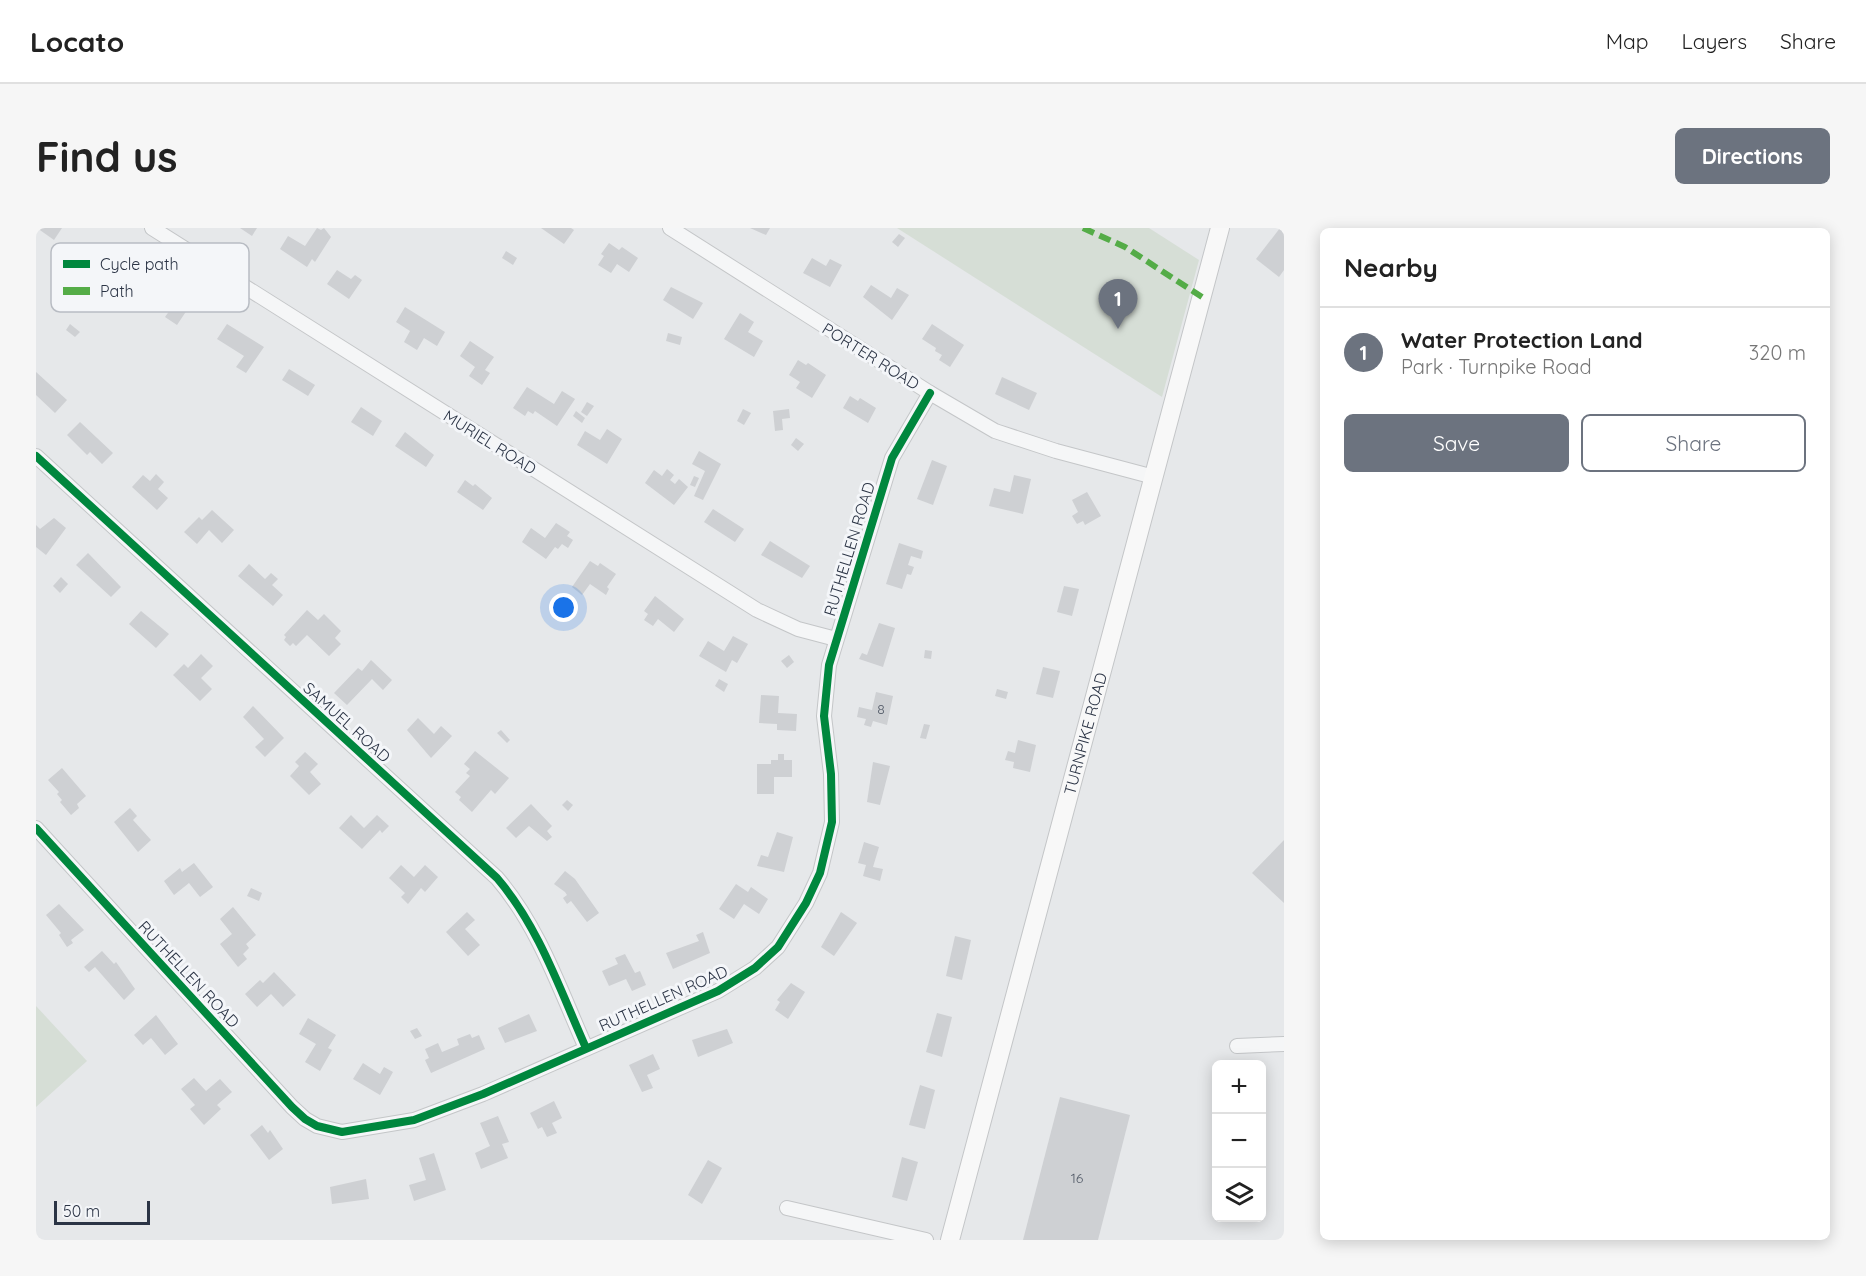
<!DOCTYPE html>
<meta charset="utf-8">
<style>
:root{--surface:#fff;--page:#f6f6f6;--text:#222;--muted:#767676;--line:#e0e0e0;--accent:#6c737f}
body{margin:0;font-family:Quicksand,sans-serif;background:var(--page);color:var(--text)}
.controls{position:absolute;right:18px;bottom:18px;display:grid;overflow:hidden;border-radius:9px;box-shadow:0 3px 15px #0003}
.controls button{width:54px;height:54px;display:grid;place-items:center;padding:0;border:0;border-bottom:2px solid var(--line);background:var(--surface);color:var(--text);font:30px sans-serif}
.scale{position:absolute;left:18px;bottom:15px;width:96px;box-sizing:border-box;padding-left:6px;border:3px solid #2b3445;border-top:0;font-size:16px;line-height:21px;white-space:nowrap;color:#2b3445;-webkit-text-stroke:4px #f4f6f9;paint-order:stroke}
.you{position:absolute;left:528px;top:380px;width:21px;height:21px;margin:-15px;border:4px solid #fff;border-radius:50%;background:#1a73e8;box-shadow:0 0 0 9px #1a73e833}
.badge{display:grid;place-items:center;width:39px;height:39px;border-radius:50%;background:var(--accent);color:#fff;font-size:20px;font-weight:700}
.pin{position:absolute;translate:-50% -50px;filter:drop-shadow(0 2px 3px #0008)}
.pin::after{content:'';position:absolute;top:32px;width:21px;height:18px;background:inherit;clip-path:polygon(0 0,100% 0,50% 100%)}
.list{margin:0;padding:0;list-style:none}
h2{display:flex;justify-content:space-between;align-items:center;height:78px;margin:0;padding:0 24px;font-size:26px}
h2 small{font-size:20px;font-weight:400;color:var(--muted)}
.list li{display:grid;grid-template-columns:39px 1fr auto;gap:18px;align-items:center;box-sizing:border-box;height:90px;padding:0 24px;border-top:2px solid var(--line)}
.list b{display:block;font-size:22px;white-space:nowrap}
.list p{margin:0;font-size:20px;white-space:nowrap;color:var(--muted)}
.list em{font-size:20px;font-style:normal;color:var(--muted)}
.actions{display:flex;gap:12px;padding:18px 24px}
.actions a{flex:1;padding:14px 0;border:2px solid var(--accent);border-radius:9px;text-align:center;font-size:21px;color:var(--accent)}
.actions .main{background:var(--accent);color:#fff}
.icon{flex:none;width:33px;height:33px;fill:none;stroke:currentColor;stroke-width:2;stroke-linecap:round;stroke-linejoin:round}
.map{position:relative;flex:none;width:1248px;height:1012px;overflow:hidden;border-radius:9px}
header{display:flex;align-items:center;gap:36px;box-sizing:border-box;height:84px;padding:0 30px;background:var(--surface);border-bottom:2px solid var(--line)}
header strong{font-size:28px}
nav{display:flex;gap:33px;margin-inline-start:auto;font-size:21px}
.intro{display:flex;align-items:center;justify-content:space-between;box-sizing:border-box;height:144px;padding:0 36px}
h1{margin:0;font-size:42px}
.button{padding:15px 27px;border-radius:9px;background:var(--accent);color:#fff;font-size:21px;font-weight:700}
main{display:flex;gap:36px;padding:0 36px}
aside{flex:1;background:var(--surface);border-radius:9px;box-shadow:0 3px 15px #0003}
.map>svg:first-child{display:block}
.green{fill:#d6ded6}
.building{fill:#ced0d3}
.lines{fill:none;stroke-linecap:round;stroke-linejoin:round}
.minor-casing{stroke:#c4c6c8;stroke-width:16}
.secondary-casing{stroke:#c4c6c8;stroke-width:20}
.minor{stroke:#f5f6f7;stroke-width:14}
.secondary{stroke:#f8f8f8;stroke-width:18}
.quiet{stroke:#54ac47;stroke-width:6;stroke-dasharray:12 6;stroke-linecap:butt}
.cycleway-casing{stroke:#f4f6f9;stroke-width:11}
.cycleway{stroke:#00873e;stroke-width:8}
.labels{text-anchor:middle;stroke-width:6;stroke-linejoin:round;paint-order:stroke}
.number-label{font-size:14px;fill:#545c69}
.street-label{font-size:16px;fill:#2b3445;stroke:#f4f6f9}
.key{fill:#f4f6f9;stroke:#b8bcc3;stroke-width:1.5}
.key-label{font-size:16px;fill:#2b3445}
</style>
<header>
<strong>Locato</strong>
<nav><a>Map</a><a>Layers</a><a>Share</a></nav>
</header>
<div class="intro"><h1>Find us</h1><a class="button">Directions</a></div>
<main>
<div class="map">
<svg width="1248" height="1012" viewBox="0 0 1248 1012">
<rect width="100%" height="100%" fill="#e6e8ea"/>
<g class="green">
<path d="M861 0H1113L1163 32 1126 169Z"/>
<path d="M0 778 51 833 0 879Z"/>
</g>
<g class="building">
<path d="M1 0H26L18 12Z"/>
<path d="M204 0H221L216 8Z"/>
<path d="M281 0 285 2 288 0 295 9 279 34 276 31 271 39 244 21 252 8 269 18Z"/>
<path d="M505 0H535L538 2 528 16Z"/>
<path d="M714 0H734L730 7Z"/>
<path d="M1244 0H1248V42L1243 49 1220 31Z"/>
<path d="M863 6 869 10 862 19 856 14Z"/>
<path d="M573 15 583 22 586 19 602 30 593 44 581 36 575 45 562 37 568 28 565 26Z"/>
<path d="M470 23 481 30 477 37 466 30Z"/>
<path d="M776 30 790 38 794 31 806 37 794 59 767 45Z"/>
<path d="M301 42 315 51 319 47 326 52 313 71 291 56Z"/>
<path d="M835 57 855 70 861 60 873 67 856 92 827 69Z"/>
<path d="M129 59 155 76 141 97 129 89 134 82 120 73Z"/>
<path d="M635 59 667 75 657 91 627 72Z"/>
<path d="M369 79 409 104 401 118 388 110 381 122 368 114 374 103 360 94Z"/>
<path d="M704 85 718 94 712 104 727 113 718 129 688 111Z"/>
<path d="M34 96 44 104 39 109 30 102Z"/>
<path d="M191 96 228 119 210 145 200 139 208 128 181 111Z"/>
<path d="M896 96 928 117 914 139 903 132 906 127 899 123 900 120 886 111Z"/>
<path d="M632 105 646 109 644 117 630 113Z"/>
<path d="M434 113 458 129 449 142 454 145 446 157 433 148 439 139 424 128Z"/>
<path d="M762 132 770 137 772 135 790 147 776 170 760 160 764 154 753 147Z"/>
<path d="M253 141 279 157 272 168 246 152Z"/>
<path d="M0 144 31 172 19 185 0 167Z"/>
<path d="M966 149 1001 165 993 182 959 166Z"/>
<path d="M491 159 518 176 526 163 539 171 521 198 499 183 497 186 492 183 489 188 477 180Z"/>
<path d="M814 168 822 173 824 170 840 180 832 195 807 180Z"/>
<path d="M551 174 558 178 551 188 545 184Z"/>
<path d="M325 179 346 193 337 208 315 194Z"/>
<path d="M707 181 715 185 708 197 701 193Z"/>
<path d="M753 181 754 190 746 191 747 202 739 203 737 183Z"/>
<path d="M540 183 549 190 546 195 537 188Z"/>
<path d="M44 194 77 225 66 236 54 224 51 227 31 207Z"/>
<path d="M571 201 586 211 571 236 541 217 549 203 564 212Z"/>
<path d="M369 204 398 227 390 239 359 218Z"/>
<path d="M760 210 768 216 762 223 755 217Z"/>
<path d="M663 223 685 236 667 272 658 268 669 243 656 236Z"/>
<path d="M896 232 911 238 897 277 881 271Z"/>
<path d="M631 241 638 247 634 252 639 256 643 251 652 259 638 277 609 255 618 242 626 248Z"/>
<path d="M120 246 128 254 122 261 132 270 121 282 96 259 107 247 114 253Z"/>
<path d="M978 247 995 251 987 286 953 278 958 260 974 264Z"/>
<path d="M658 248 663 250 659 259 654 257Z"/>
<path d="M429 252 437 258 439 256 456 270 447 282 421 264Z"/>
<path d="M1051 264 1065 288 1049 297 1047 293 1041 296 1036 288 1042 284 1036 272Z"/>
<path d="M677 281 708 301 699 314 668 294Z"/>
<path d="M176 282 198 302 186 315 173 302 161 316 148 304 163 289 166 292Z"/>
<path d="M18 290 30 300 10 327 0 319V297L4 301Z"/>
<path d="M520 295 534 304 531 308 537 312 532 320 526 316 522 321 519 319 510 331 486 314 495 300 509 310Z"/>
<path d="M734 313 774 338 766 350 725 327Z"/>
<path d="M863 315 887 323 885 331 875 328 872 337 878 339 875 347 871 346 866 361 850 356Z"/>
<path d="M52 325 85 359 75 369 40 337Z"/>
<path d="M554 333 562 338 564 335 580 346 571 359 573 361 570 367 554 356 546 367 536 359Z"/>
<path d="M213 336 229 351 235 345 242 351 236 357 247 367 237 378 202 348Z"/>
<path d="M25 349 32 356 24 365 17 358Z"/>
<path d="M1028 358 1043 361 1036 388 1021 384Z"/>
<path d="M619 368 648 391 638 404 622 391 617 398 608 392 612 386 608 383Z"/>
<path d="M271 382 282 392 288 386 305 403 299 410 305 416 293 428 271 407 260 418 257 415 254 418 248 412 250 409 248 407Z"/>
<path d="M105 383 133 406 120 420 93 396Z"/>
<path d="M843 395 859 400 847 439 823 431 826 425 831 427Z"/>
<path d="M697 408 712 416 701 435 696 432 690 444 663 428 672 413 688 423Z"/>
<path d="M889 422 896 423 895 431 888 430Z"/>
<path d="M165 426 177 438 165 450 176 461 164 473 137 447 148 436 152 440Z"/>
<path d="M753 427 758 434 751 440 745 433Z"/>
<path d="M335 432 356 452 347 462 336 451 311 477 298 465 322 440 326 443Z"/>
<path d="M1007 439 1024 443 1017 470 1000 466Z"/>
<path d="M683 451 692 456 688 464 679 458Z"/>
<path d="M961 461 972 464 970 471 959 468Z"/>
<path d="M840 464 857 468 851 497 837 493 835 499 828 497 830 491 821 489 823 479 836 482Z"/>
<path d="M725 467 743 468 742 485 761 486 760 503 741 502V496L723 495Z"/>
<path d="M217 478 248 510 229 529 219 519 228 511 207 489Z"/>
<path d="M382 490 398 506 405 498 416 508 395 530 371 502Z"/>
<path d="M888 496 894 497 890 511 884 510Z"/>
<path d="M465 502 474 512 471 515 461 505Z"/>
<path d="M982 512 1000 517 994 544 977 540 978 534 969 532 972 523 979 525Z"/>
<path d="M439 523 473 550 459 566 455 562 436 584 423 572 425 569 419 564 434 548 430 545 434 541 428 536Z"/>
<path d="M269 524 282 536 274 544 285 556 273 567 254 548 263 538 259 534Z"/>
<path d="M742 526H748V532H756V549H738V566H721V536H735V532H742Z"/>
<path d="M837 534 854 538 844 577 831 574Z"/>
<path d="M26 540 50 568 41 576 43 580 35 587 24 574 26 572 21 566 23 564 12 552Z"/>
<path d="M531 572 537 577 532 583 526 577Z"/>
<path d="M495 576 516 598 511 603 516 609 511 613 493 598 480 610 470 600Z"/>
<path d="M94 580 101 588 97 592 115 612 102 624 78 594Z"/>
<path d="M315 587 328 600 341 587 353 598 346 605 344 602 326 621 303 600Z"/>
<path d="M741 604 757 609 748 644 721 638 725 627 732 629Z"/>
<path d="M1248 612V675L1216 645Z"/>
<path d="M828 614 843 619 837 639 847 641 844 653 827 648 830 637 822 635Z"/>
<path d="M158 635 177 659 164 669 153 655 138 667 128 653 144 640 146 644Z"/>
<path d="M365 637 378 649 389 637 402 649 389 664 385 660 372 676 365 669 369 665 353 650Z"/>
<path d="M529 643 539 651 563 685 551 694 535 673 531 676 527 670 531 667 529 664 518 656Z"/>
<path d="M700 656 712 664 715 659 732 671 723 686 708 676 698 691 683 681Z"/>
<path d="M215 660 226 665 223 673 211 668Z"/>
<path d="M23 676 48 702 35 712 37 715 31 719 23 707 25 705 10 687Z"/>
<path d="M197 679 220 707 210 716 213 720 207 726 211 731 202 739 184 716 196 706 184 691Z"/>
<path d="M431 684 439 692 429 701 444 717 432 728 410 704Z"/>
<path d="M805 684 821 695 798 728 785 719Z"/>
<path d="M667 704 674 725 637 741 630 725 663 713 660 707Z"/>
<path d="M919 708 935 712 926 752 910 748Z"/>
<path d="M66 723 78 736 80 734 99 761 88 772 59 739 53 744 48 739Z"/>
<path d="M589 726 599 745 604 743 610 757 596 763 590 751 573 758 566 743 582 736 579 730Z"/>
<path d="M238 744 260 767 247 779 235 766 221 779 209 766 224 752 227 755Z"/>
<path d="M755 755 769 764 752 791 739 782 744 774 741 772Z"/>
<path d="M901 785 916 789 906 829 890 824Z"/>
<path d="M493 786 501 803 469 815 462 800Z"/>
<path d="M120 787 142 816 129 827 115 810 107 817 98 807Z"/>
<path d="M272 790 300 807 292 820 296 822 284 843 269 834 280 816 263 806Z"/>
<path d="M381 800 386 808 379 811 374 803Z"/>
<path d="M691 801 697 815 662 829 656 812Z"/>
<path d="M434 806 436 810 443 807 449 821 395 845 389 832 393 830 389 821 402 815 406 824 423 817 421 811Z"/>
<path d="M617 826 624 841 611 847 617 860 606 864 593 837Z"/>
<path d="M327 835 344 846 348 839 357 844 344 867 317 851Z"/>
<path d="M158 850 170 863 184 851 196 864 181 877 185 881 168 897 154 881 159 877 145 861Z"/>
<path d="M884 857 899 862 889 901 873 897Z"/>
<path d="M1024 869 1094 887 1062 1012H987Z"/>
<path d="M518 873 526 890 516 895 521 905 511 909 506 899 502 901 494 885Z"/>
<path d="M462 888 473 914 466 916 472 930 445 941 439 925 454 918 444 895Z"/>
<path d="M226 897 232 905 234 902 247 921 233 932 214 907Z"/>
<path d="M398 925 410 962 378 973 373 957 390 952 383 930Z"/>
<path d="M866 929 882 934 871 973 856 969Z"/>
<path d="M672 932 686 940 666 976 652 967Z"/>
<path d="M330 951 333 971 296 976 294 959Z"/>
</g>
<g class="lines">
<defs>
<g id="minor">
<path d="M116 0 721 382 762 401 800 411"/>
<path d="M634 0 894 165 959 203 1020 223 1118 249"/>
<path d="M0 228 461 650C503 699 524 762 550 820"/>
<path d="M0 600 256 879 269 891 281 898 306 904 378 892 447 866 682 763 719 740 742 719 770 675 784 645 796 594 795 546 788 488 793 437 856 230 894 165"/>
<path d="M1201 818 1248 816"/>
<path d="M751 980 890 1012"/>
</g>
<g id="secondary">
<path id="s1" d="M914 1012 1184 0"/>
</g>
</defs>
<use href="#minor" class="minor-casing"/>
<use href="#secondary" class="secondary-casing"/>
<use href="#minor" class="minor"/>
<use href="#secondary" class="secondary"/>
<path class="quiet" d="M1047 0 1089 19 1166 69"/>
<defs>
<g id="cycleway">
<path d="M0 228 461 650C503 699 524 762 550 820"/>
<path d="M0 600 256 879 269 891 281 898 306 904 378 892 447 866 682 763 719 740 742 719 770 675 784 645 796 594 795 546 788 488 793 437 856 230 894 165"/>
</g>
</defs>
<use href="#cycleway" class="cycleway-casing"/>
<use href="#cycleway" class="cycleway"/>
</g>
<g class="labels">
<g class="number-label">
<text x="845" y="486">8</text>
<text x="1041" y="955">16</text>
</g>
<g class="street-label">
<text transform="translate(835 128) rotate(32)" y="6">PORTER ROAD</text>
<text transform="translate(454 214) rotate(32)" y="6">MURIEL ROAD</text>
<text transform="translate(813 321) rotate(-73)" y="6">RUTHELLEN ROAD</text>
<text transform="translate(311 494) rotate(42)" y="6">SAMUEL ROAD</text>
<text dy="6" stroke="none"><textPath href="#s1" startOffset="524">TURNPIKE ROAD</textPath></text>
<text transform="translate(153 746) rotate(47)" y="6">RUTHELLEN ROAD</text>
<text transform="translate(627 770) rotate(-24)" y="6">RUTHELLEN ROAD</text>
</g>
</g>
<rect x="15" y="15" width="198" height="69" rx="9" class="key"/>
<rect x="27" y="32" width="27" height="8" fill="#00873e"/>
<rect x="27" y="59" width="27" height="8" fill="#54ac47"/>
<g class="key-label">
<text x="64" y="42">Cycle path</text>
<text x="64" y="69">Path</text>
</g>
</svg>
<div class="controls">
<button>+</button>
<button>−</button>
<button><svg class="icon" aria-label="layers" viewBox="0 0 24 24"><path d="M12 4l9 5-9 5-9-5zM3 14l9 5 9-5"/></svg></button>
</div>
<div class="scale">50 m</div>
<div class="you"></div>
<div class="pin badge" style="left:1082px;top:101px">1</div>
</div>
<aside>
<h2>Nearby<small></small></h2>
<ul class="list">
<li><span class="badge">1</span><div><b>Water Protection Land</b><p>Park · Turnpike Road</p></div><em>320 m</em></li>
</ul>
<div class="actions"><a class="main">Save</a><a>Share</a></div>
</aside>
</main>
